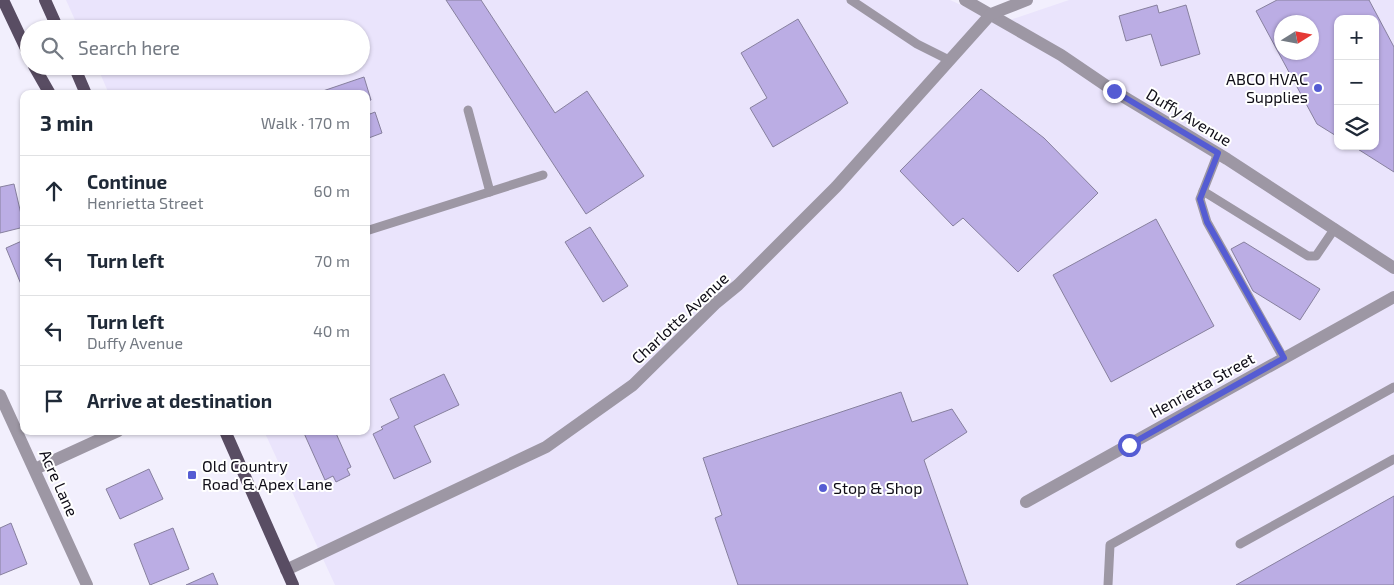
<!DOCTYPE html>
<meta charset="utf-8">
<style>
:root{--surface:#fff;--page:#f2f2f3;--text:#1f2937;--muted:#747a83;--line:#e0e1e3}
body{margin:0;font-family:"Exo 2",sans-serif;background:var(--page);color:var(--text)}
.controls{position:absolute;right:15px;top:15px;display:grid;overflow:hidden;border-radius:10px;box-shadow:0 1px 4px #0004}
.controls button{width:45px;height:45px;display:grid;place-items:center;padding:0;border:0;border-bottom:1px solid var(--line);background:var(--surface);color:var(--text);font:25px sans-serif}
.compass{position:absolute;left:1274px;top:15px;width:45px;height:45px;border-radius:50%;background:var(--surface);box-shadow:0 1px 4px #0004;rotate:79deg}
.stop{position:absolute;width:15px;height:15px;margin:-11px;border:4px solid #555cd3;border-radius:50%;background:#fff}
.stop.end{background:#555cd3;border-color:#fff;box-shadow:0 1px 5px #0008}
.list{margin:0;padding:0;list-style:none}
h2{display:flex;justify-content:space-between;align-items:center;height:65px;margin:0;padding:0 20px;font-size:21px}
h2 small{font-size:16px;font-weight:400;color:var(--muted)}
.list li{display:grid;grid-template-columns:32px 1fr auto;gap:15px;align-items:center;box-sizing:border-box;height:70px;padding:0 20px;border-top:1px solid var(--line)}
.list b{display:block;font-size:19px;white-space:nowrap}
.list p{margin:0;font-size:16px;white-space:nowrap;color:var(--muted)}
.list em{font-size:16px;font-style:normal;color:var(--muted)}
.icon{flex:none;width:28px;height:28px;fill:none;stroke:currentColor;stroke-width:2;stroke-linecap:round;stroke-linejoin:round}
.map{position:relative;flex:none;width:1394px;height:585px;overflow:hidden}
.search{position:absolute;background:var(--surface);box-shadow:0 1px 4px #0004;left:20px;top:20px;width:350px;height:55px;display:flex;align-items:center;gap:12px;box-sizing:border-box;padding:0 18px;border-radius:28px;color:var(--muted);font-size:19px}
.panel{position:absolute;background:var(--surface);box-shadow:0 1px 4px #0004;left:20px;top:90px;width:350px;height:345px;border-radius:10px}
.map>svg:first-child{display:block}
.built{fill:#eae4fc;fill-rule:evenodd}
.building{fill:#bbade4;stroke:#87809e;fill-rule:evenodd}
.lines{fill:none;stroke-linecap:round;stroke-linejoin:round}
.service{stroke:#9d97a4;stroke-width:9}
.minor{stroke:#9d97a4;stroke-width:12}
.tertiary{stroke:#9d97a4;stroke-width:12}
.primary{stroke:#594d63;stroke-width:12}
.route{stroke:#555cd3;stroke-width:6}
.poi-dot{fill:#555cd3;stroke:#fff;stroke-width:2}
.labels{text-anchor:middle;stroke-width:4;stroke-linejoin:round;paint-order:stroke}
.poi-label{font-size:16px;fill:#0f0d17;stroke:#fff;text-anchor:start}
.street-label{font-size:16px;fill:#0f0d17;stroke:#fff}
</style>
<div class="map">
<svg width="1394" height="585" viewBox="0 0 1394 585">
<rect width="100%" height="100%" fill="#f2effd"/>
<path class="built" d="M66 0H950L1001 23 1069 0H1394V585H335L264 431H366V94H109L97 66H361V29H79ZM1338 19H1375V146H1338ZM1282 22H1312V52H1282Z"/>
<g class="building">
<path d="M446 0H481L555 113 587 91 644 176 586 214Z"/>
<path d="M1277 0H1369L1394 47V172L1353 146H1375V19H1338V137L1317 124 1256 11ZM1282 22H1312V52H1282Z"/>
<path d="M1157 5 1159 13 1186 5 1200 54 1161 66 1151 34 1126 41 1119 16Z"/>
<path d="M798 19 848 103 773 147 750 108 767 98 741 53Z"/>
<path d="M364 77 371 100 366 101V94H314Z"/>
<path d="M981 89 1044 138 1098 193 1018 272 963 218 953 226 900 171Z"/>
<path d="M366 102 370 114 375 112 382 133 366 139Z"/>
<path d="M14 184 24 227 0 233V187Z"/>
<path d="M1156 219 1214 326 1111 382 1053 275Z"/>
<path d="M590 227 628 286 603 302 565 242Z"/>
<path d="M24 240V289H23L6 248Z"/>
<path d="M1244 242 1320 289 1300 320 1253 291 1231 249Z"/>
<path d="M444 374 459 405 414 426 431 462 394 479 373 434 383 429 381 427 399 418 390 399Z"/>
<path d="M901 392 912 422 952 409 967 432 924 460 968 585H738L715 518 722 515 703 458Z"/>
<path d="M303 431H335L351 467 347 469 350 475 336 482 333 476 325 480Z"/>
<path d="M149 469 163 499 120 519 106 489Z"/>
<path d="M1394 496V585H1236Z"/>
<path d="M11 523 27 564 0 575V528Z"/>
<path d="M173 528 189 569 150 585 134 544Z"/>
<path d="M213 573 218 585H186Z"/>
</g>
<g class="lines">
<g class="service">
<path d="M851 0 917 44 949 60"/>
<path d="M468 110 490 192"/>
<path d="M1218 153 1200 199 1207 222 1284 359"/>
<path d="M1203 191 1308 256H1316L1335 228"/>
<path d="M366 231 543 175"/>
<path d="M1240 544 1394 459"/>
<path d="M1108 585 1110 545 1394 387"/>
</g>
<g class="minor">
<path d="M0 395 87 585"/>
<path d="M35 469 118 431"/>
<path d="M1026 502 1394 297"/>
</g>
<g class="tertiary">
<path d="M965 0 1061 55 1114 91 1227 159 1394 268"/>
<path d="M286 570 546 447 633 385 716 303 738 285 836 187 991 14 1027 0"/>
</g>
<g class="primary">
<path d="M3 0 29 55"/>
<path d="M45 0 58 29"/>
<path d="M34 66 50 94"/>
<path d="M74 66 86 94"/>
<path d="M225 431 293 585"/>
</g>
</g>
<g class="lines">
<path class="route" d="M1114 91 1218 153 1200 199 1207 222 1284 358 1129 445"/>
</g>
<g class="poi-dot">
<circle cx="1318" cy="88" r="5"/>
<rect x="187" y="470" width="10" height="10" rx="2.5"/>
<circle cx="823" cy="488" r="5"/>
</g>
<g class="labels">
<g class="poi-label">
<text x="1308" y="85" text-anchor="end">ABCO HVAC<tspan x="1308" dy="18">Supplies</tspan></text>
<text x="202" y="472">Old Country<tspan x="202" dy="18">Road &amp; Apex Lane</tspan></text>
<text x="833" y="494">Stop &amp; Shop</text>
</g>
<g class="street-label">
<text transform="translate(1189 117) rotate(31)" y="6">Duffy Avenue</text>
<text transform="translate(680 318) rotate(-43)" y="6">Charlotte Avenue</text>
<text transform="translate(1202 385) rotate(-29)" y="6">Henrietta Street</text>
<text transform="translate(59 483) rotate(66)" y="6">Acre Lane</text>
</g>
</g>
</svg>
<div class="controls">
<button>+</button>
<button>−</button>
<button><svg class="icon" aria-label="layers" viewBox="0 0 24 24"><path d="M12 4l9 5-9 5-9-5zM3 14l9 5 9-5"/></svg></button>
</div>
<svg class="compass" viewBox="-18 -18 36 36"><path d="M0-13l5 13h-10z" fill="#e53935"/><path d="M0 13l5-13h-10z" fill="#747a83"/></svg>
<div class="stop" style="left:1129px;top:445px"></div>
<div class="stop end" style="left:1114px;top:91px"></div>
<div class="search"><svg class="icon" aria-label="search" viewBox="0 0 24 24"><circle cx="10" cy="10" r="6"/><path d="M15 15l6 6"/></svg>Search here</div>
<section class="panel">
<h2>3 min<small>Walk · 170 m</small></h2>
<ul class="list">
<li><svg class="icon" aria-label="ahead" viewBox="0 0 24 24"><path d="M12 20V5M6 11l6-6 6 6"/></svg><div><b>Continue</b><p>Henrietta Street</p></div><em>60 m</em></li>
<li><svg class="icon" aria-label="left" viewBox="0 0 24 24"><path d="M17 20v-9H6M10 6l-5 5 5 5"/></svg><div><b>Turn left</b></div><em>70 m</em></li>
<li><svg class="icon" aria-label="left" viewBox="0 0 24 24"><path d="M17 20v-9H6M10 6l-5 5 5 5"/></svg><div><b>Turn left</b><p>Duffy Avenue</p></div><em>40 m</em></li>
<li><svg class="icon" aria-label="arrive" viewBox="0 0 24 24"><path d="M6 21V4h12l-3 4 3 4H6"/></svg><div><b>Arrive at destination</b></div></li>
</ul>
</section>
</div>
